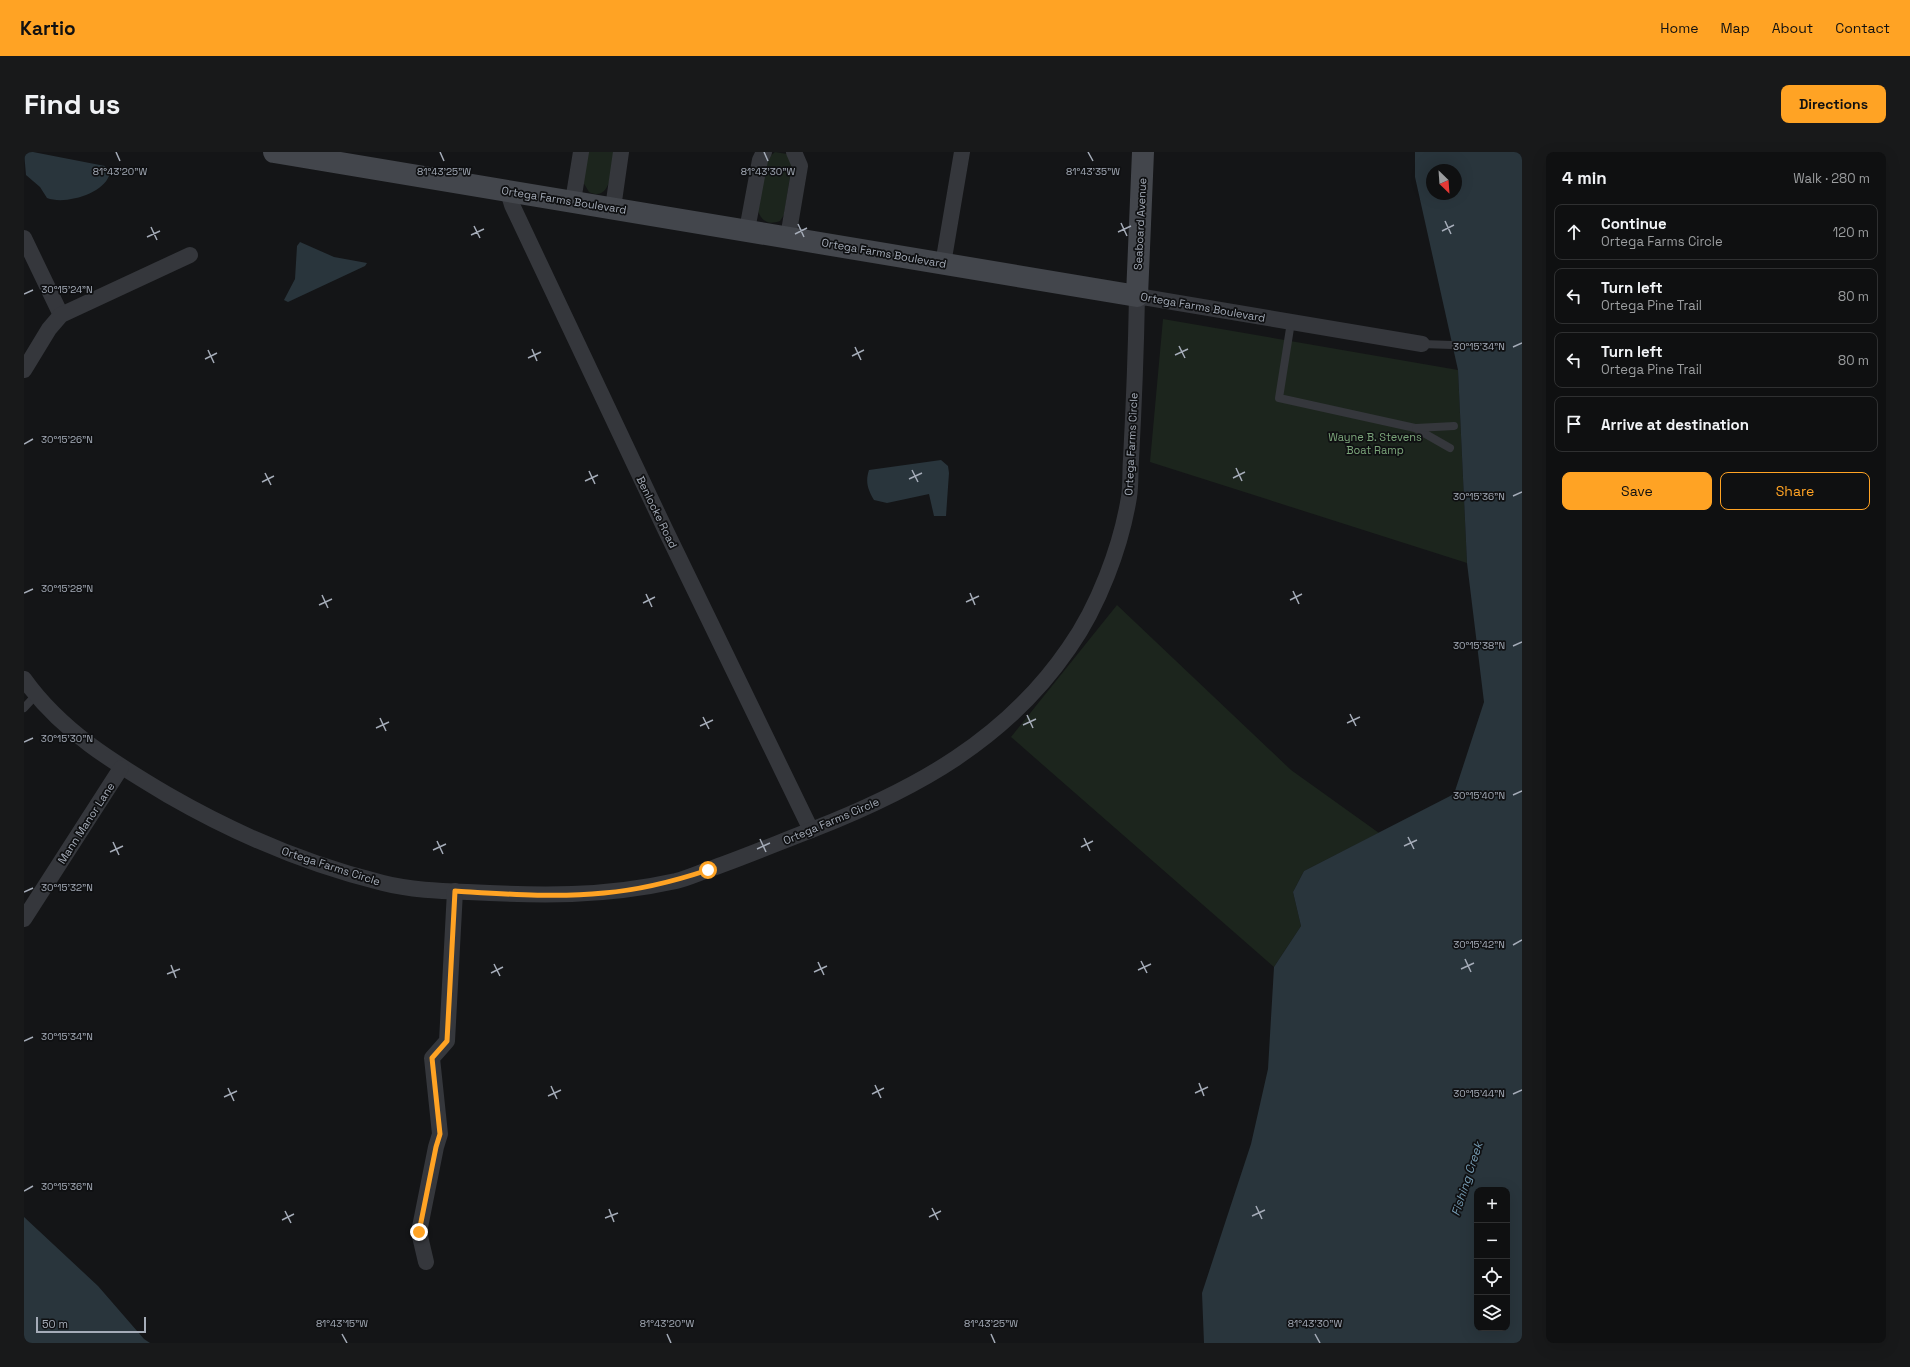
<!DOCTYPE html>
<meta charset="utf-8">
<style>
:root{--surface:#0f1011;--page:#18191a;--text:#f1f3f6;--muted:#9b9d9f;--line:#2f3031;--accent:#ffa324}
body{margin:0;font-family:"Space Grotesk",sans-serif;background:var(--page);color:var(--text)}
.controls{position:absolute;right:12px;bottom:12px;display:grid;overflow:hidden;border-radius:8px;box-shadow:0 4px 16px #0002}
.controls button{width:36px;height:36px;display:grid;place-items:center;padding:0;border:0;border-bottom:1px solid var(--line);background:var(--surface);color:var(--text);font:20px sans-serif}
.compass{position:absolute;left:1402px;top:12px;width:36px;height:36px;border-radius:50%;background:var(--surface);box-shadow:0 4px 16px #0002;rotate:155deg}
.scale{position:absolute;left:12px;bottom:10px;width:110px;box-sizing:border-box;padding-left:4px;border:2px solid #a5acb8;border-top:0;font-size:11px;line-height:14px;white-space:nowrap;color:#a5acb8;-webkit-text-stroke:3px #0f1012;paint-order:stroke}
.stop{position:absolute;width:12px;height:12px;margin:-9px;border:3px solid #ffa324;border-radius:50%;background:#fff}
.stop.end{background:#ffa324;border-color:#fff;box-shadow:0 1px 4px #0008}
.list{margin:0;padding:0;list-style:none}
h2{display:flex;justify-content:space-between;align-items:center;height:52px;margin:0;padding:0 16px;font-size:17px}
h2 small{font-size:13px;font-weight:400;color:var(--muted)}
.list li{display:grid;grid-template-columns:26px 1fr auto;gap:12px;align-items:center;box-sizing:border-box;height:56px;margin:0 8px 8px;padding:0 8px;border:1px solid var(--line);border-radius:8px}
.list b{display:block;font-size:15px;white-space:nowrap}
.list p{margin:0;font-size:13px;white-space:nowrap;color:var(--muted)}
.list em{font-size:13px;font-style:normal;color:var(--muted)}
.actions{display:flex;gap:8px;padding:12px 16px}
.actions a{flex:1;padding:9px 0;border:1px solid var(--accent);border-radius:8px;text-align:center;font-size:14px;color:var(--accent)}
.actions .main{background:var(--accent);color:#111}
.icon{flex:none;width:22px;height:22px;fill:none;stroke:currentColor;stroke-width:2;stroke-linecap:round;stroke-linejoin:round}
.map{position:relative;flex:none;width:1498px;height:1191px;overflow:hidden;border-radius:8px}
header{display:flex;align-items:center;gap:24px;box-sizing:border-box;height:56px;padding:0 20px;background:var(--accent);color:#111}
header strong{font-size:19px}
nav{display:flex;gap:22px;margin-inline-start:auto;font-size:14px}
.intro{display:flex;align-items:center;justify-content:space-between;box-sizing:border-box;height:96px;padding:0 24px}
h1{margin:0;font-size:28px}
.button{padding:10px 18px;border-radius:8px;background:var(--accent);color:#111;font-size:14px;font-weight:700}
main{display:flex;gap:24px;padding:0 24px}
aside{flex:1;background:var(--surface);border-radius:8px;box-shadow:0 4px 16px #0002}
.map>svg:first-child{display:block}
.green{fill:#1c251d}
.water{fill:#29353c;fill-rule:evenodd}
.lines{fill:none;stroke-linecap:round;stroke-linejoin:round}
.lane{stroke:#35373c;stroke-width:8}
.street{stroke:#35373c;stroke-width:16}
.secondary{stroke:#43464c;stroke-width:22}
.route{stroke:#ffa324;stroke-width:5}
.ticks{fill:none;stroke:#a5acb8;stroke-width:1.5}
.labels{text-anchor:middle;stroke-width:3.5;stroke-linejoin:round;paint-order:stroke}
.street-label{font-size:11px;fill:#a5acb8;stroke:#0f1012}
.park-label{font-size:11px;fill:#7ba57a;stroke:#0f1012}
.water-label{font-size:12px;font-style:italic;fill:#789fb7;stroke:#0f1012}
.ticks-label{font-size:10px;text-anchor:middle;fill:#a5acb8;stroke:#0f1012;stroke-width:3.5;stroke-linejoin:round;paint-order:stroke}
</style>
<header>
<strong>Kartio</strong>
<nav><a>Home</a><a>Map</a><a>About</a><a>Contact</a></nav>
</header>
<div class="intro"><h1>Find us</h1><a class="button">Directions</a></div>
<main>
<div class="map">
<svg width="1498" height="1191" viewBox="0 0 1498 1191">
<rect width="100%" height="100%" fill="#141517"/>
<g class="green">
<path d="M564 0H590C588 14 588 51 565 40L559 30Z"/>
<path d="M751 0 763 2 768 12 760 63 756 69C745 73 738 70 734 59L742 8Z"/>
<path d="M1139 167 1434 218 1443 411 1126 310Z"/>
<path d="M1093 453 1267 618 1355 681 1280 719 1269 740 1277 774 1250 815 987 585Z"/>
</g>
<g class="water">
<path d="M0 0H9L81 14 85 24C78 42 41 53 23 46L16 35 2 23Z"/>
<path d="M1391 0H1498V1191H1180L1178 1141 1227 992 1244 917 1250 815 1277 774 1269 740 1280 719 1430 642 1460 550 1443 411 1434 218 1391 25ZM1408 18H1432V42H1408ZM1453 1038H1483V1176H1453Z"/>
<path d="M276 90 310 105 343 111 341 114 264 150 260 148 271 127 273 94Z"/>
<path d="M917 308 924 314 925 321 922 364H910L905 342 863 351 850 348C844 338 841 330 845 318Z"/>
<path d="M0 1065 74 1134 120 1187 126 1191H0Z"/>
</g>
<g class="lines">
<g class="lane">
<path d="M1267 170 1255 246 1391 276 1426 296"/>
<path d="M1398 192 1428 193"/>
<path d="M1392 276 1430 274"/>
<path d="M0 556 12 543"/>
</g>
<g class="street">
<path d="M484 40 488 53 641 377 787 678"/>
<path d="M549 49 557 0"/>
<path d="M589 56 597 0"/>
<path d="M723 78 736 8 740 0"/>
<path d="M764 85 776 14 770 0"/>
<path d="M0 86 37 163"/>
<path d="M919 112 938 0"/>
<path d="M0 218 25 177 37 163 166 103"/>
<path d="M0 527C37 579 90 611 144 643 210 681 285 713 359 731 386 738 416 739 444 740 516 744 580 745 652 729 664 726 677 720 689 716 723 704 756 690 790 677 892 637 982 588 1045 496 1074 455 1097 395 1105 345 1107 333 1106 319 1107 307 1110 252 1112 198 1113 144L1398 192"/>
<path d="M0 767 97 616"/>
<path d="M402 1110 395 1080 412 995 416 982 408 906 423 889 431 739"/>
</g>
<path class="secondary" d="M250 0 1113 144 1119 0"/>
</g>
<g class="lines">
<path class="route" d="M395 1080 412 995 416 982 408 906 423 889 431 739C481 742 531 746 580 741 615 738 651 729 684 718"/>
</g>
<path class="ticks" d="M92 0 96 9M416 0 420 9M740 0 744 9M1064 0 1069 9M1421 69 1427 82M1097 71 1103 84M774 72 780 85M450 74 456 86M127 75 133 88M1418 79 1430 73M1094 80 1107 74M771 82 783 76M447 83 460 77M123 85 136 79M0 142 9 138M1155 194 1161 206M831 195 837 208M1489 195 1498 191M508 197 513 209M184 198 190 211M1151 203 1164 197M828 204 840 198M504 206 517 200M181 207 193 201M0 292 9 287M1212 316 1218 329M888 318 894 330M565 319 571 332M241 321 247 333M1209 326 1221 320M885 327 898 321M561 329 574 323M238 330 250 324M1489 344 1498 340M1269 439 1275 452M0 441 9 437M946 441 951 453M622 442 628 455M298 443 304 456M1266 448 1278 442M942 450 955 444M619 451 631 445M295 453 308 447M1489 494 1498 490M1326 562 1332 574M1003 563 1009 576M679 565 685 577M356 566 362 579M1323 571 1336 565M999 573 1012 567M676 574 689 568M352 576 365 570M0 590 9 586M1489 643 1498 639M1384 685 1390 697M1060 686 1066 699M736 687 742 700M413 689 419 702M89 690 95 703M1380 694 1393 688M1057 695 1069 689M733 697 746 691M409 698 422 692M86 700 99 694M0 740 9 736M1489 793 1498 788M1441 807 1447 820M1117 809 1123 821M794 810 800 823M470 812 476 824M147 813 152 826M1437 817 1450 811M1114 818 1127 812M790 820 803 814M467 821 479 815M143 822 156 817M0 889 9 885M1175 931 1180 944M851 933 857 946M527 934 533 947M204 936 210 949M1171 941 1184 935M848 942 860 936M1489 942 1498 938M524 944 537 938M200 945 213 939M0 1039 9 1034M1232 1054 1238 1067M908 1056 914 1068M585 1057 590 1070M261 1059 267 1071M1228 1064 1241 1058M905 1065 917 1059M581 1066 594 1061M258 1068 270 1062M318 1182 323 1191M643 1182 647 1191M967 1182 971 1191M1291 1182 1296 1191"/>
<g class="labels">
<g class="street-label">
<text transform="translate(540 48) rotate(9)" y="4">Ortega Farms Boulevard</text>
<text transform="translate(1116 72) rotate(-87)" y="4">Seaboard Avenue</text>
<text transform="translate(860 101) rotate(10)" y="4">Ortega Farms Boulevard</text>
<text transform="translate(1179 155) rotate(10)" y="4">Ortega Farms Boulevard</text>
<text transform="translate(1107 292) rotate(-87)" y="4">Ortega Farms Circle</text>
<text transform="translate(633 360) rotate(64)" y="4">Benlocke Road</text>
<text transform="translate(807 669) rotate(-23)" y="4">Ortega Farms Circle</text>
<text transform="translate(62 671) rotate(-57)" y="4">Mann Manor Lane</text>
<text transform="translate(307 714) rotate(18)" y="4">Ortega Farms Circle</text>
</g>
<g class="park-label">
<text x="1351" y="289">Wayne B. Stevens<tspan x="1351" dy="13">Boat Ramp</tspan></text>
</g>
<g class="water-label">
<text transform="translate(1443 1027) rotate(-72)" y="4">Fishing Creek</text>
</g>
</g>
<g class="ticks-label">
<text x="96" y="23">81°43'20"W</text>
<text x="420" y="23">81°43'25"W</text>
<text x="744" y="23">81°43'30"W</text>
<text x="1069" y="23">81°43'35"W</text>
<text x="43" y="141">30°15'24"N</text>
<text x="1455" y="198">30°15'34"N</text>
<text x="43" y="291">30°15'26"N</text>
<text x="1455" y="348">30°15'36"N</text>
<text x="43" y="440">30°15'28"N</text>
<text x="1455" y="497">30°15'38"N</text>
<text x="43" y="590">30°15'30"N</text>
<text x="1455" y="647">30°15'40"N</text>
<text x="43" y="739">30°15'32"N</text>
<text x="1455" y="796">30°15'42"N</text>
<text x="43" y="888">30°15'34"N</text>
<text x="1455" y="945">30°15'44"N</text>
<text x="43" y="1038">30°15'36"N</text>
<text x="318" y="1175">81°43'15"W</text>
<text x="643" y="1175">81°43'20"W</text>
<text x="967" y="1175">81°43'25"W</text>
<text x="1291" y="1175">81°43'30"W</text>
</g>
</svg>
<div class="controls">
<button>+</button>
<button>−</button>
<button><svg class="icon" aria-label="locate" viewBox="0 0 24 24"><circle cx="12" cy="12" r="6"/><path d="M12 2v4M12 18v4M2 12h4M18 12h4"/></svg></button>
<button><svg class="icon" aria-label="layers" viewBox="0 0 24 24"><path d="M12 4l9 5-9 5-9-5zM3 14l9 5 9-5"/></svg></button>
</div>
<svg class="compass" viewBox="-18 -18 36 36"><path d="M0-13l5 13h-10z" fill="#e53935"/><path d="M0 13l5-13h-10z" fill="#9b9d9f"/></svg>
<div class="scale">50 m</div>
<div class="stop" style="left:684px;top:718px"></div>
<div class="stop end" style="left:395px;top:1080px"></div>
</div>
<aside>
<h2>4 min<small>Walk · 280 m</small></h2>
<ul class="list">
<li><svg class="icon" aria-label="ahead" viewBox="0 0 24 24"><path d="M12 20V5M6 11l6-6 6 6"/></svg><div><b>Continue</b><p>Ortega Farms Circle</p></div><em>120 m</em></li>
<li><svg class="icon" aria-label="left" viewBox="0 0 24 24"><path d="M17 20v-9H6M10 6l-5 5 5 5"/></svg><div><b>Turn left</b><p>Ortega Pine Trail</p></div><em>80 m</em></li>
<li><svg class="icon" aria-label="left" viewBox="0 0 24 24"><path d="M17 20v-9H6M10 6l-5 5 5 5"/></svg><div><b>Turn left</b><p>Ortega Pine Trail</p></div><em>80 m</em></li>
<li><svg class="icon" aria-label="arrive" viewBox="0 0 24 24"><path d="M6 21V4h12l-3 4 3 4H6"/></svg><div><b>Arrive at destination</b></div></li>
</ul>
<div class="actions"><a class="main">Save</a><a>Share</a></div>
</aside>
</main>
